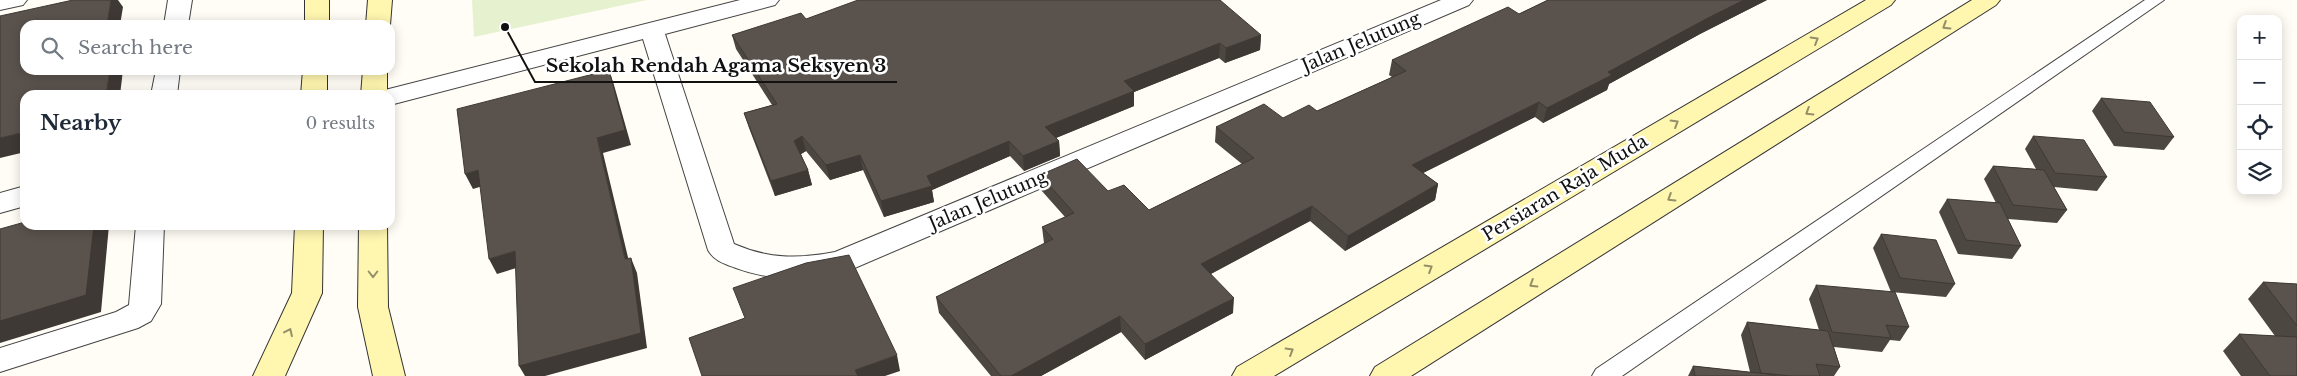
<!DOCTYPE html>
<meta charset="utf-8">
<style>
:root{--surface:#fff;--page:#f6f6f7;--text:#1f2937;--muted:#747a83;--line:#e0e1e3}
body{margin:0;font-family:"Libre Baskerville",serif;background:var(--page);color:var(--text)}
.controls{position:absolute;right:15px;top:15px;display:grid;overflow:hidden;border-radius:10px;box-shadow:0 2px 12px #0003}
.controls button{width:45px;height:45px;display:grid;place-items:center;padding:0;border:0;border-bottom:1px solid var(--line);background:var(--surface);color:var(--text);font:25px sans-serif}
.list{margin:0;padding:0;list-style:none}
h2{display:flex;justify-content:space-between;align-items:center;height:65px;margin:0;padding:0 20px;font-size:21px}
h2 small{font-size:16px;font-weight:400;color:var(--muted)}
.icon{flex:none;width:28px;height:28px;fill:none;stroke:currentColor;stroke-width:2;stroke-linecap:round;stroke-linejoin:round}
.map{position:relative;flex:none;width:2297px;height:376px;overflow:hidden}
.search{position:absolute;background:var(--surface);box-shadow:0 2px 12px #0003;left:20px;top:20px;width:375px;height:55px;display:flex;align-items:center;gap:12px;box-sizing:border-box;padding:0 18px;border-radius:15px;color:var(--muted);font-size:19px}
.panel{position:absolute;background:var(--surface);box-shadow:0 2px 12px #0003;left:20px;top:90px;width:375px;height:140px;border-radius:15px}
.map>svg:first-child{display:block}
.pitch{fill:#e6f2cf}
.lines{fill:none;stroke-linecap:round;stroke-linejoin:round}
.service-casing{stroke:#444;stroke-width:2}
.minor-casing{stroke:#444;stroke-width:2}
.secondary-casing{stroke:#333;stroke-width:2}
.service{fill:#fff;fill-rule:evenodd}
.minor{fill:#fff;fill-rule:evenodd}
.secondary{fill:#fff6b0;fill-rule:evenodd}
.wall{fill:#4d4742}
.shaded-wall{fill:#3f3936}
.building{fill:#5a524d;stroke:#3f3936}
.oneway{stroke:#948f68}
.labels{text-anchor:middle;stroke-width:5;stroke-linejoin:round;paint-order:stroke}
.street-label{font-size:18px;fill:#111;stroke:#fff}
.leader{fill:none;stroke:#111;stroke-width:2}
.callout-dot{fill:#111;stroke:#fff;stroke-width:2}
.callout-label{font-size:19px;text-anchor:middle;font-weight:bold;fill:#111;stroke:#fff;stroke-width:5;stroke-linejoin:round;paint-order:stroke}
</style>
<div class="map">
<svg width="2297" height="376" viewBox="0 0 2297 376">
<rect width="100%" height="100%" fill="#fffdf5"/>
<path class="pitch" d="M472 0H647L474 37Z"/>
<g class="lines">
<defs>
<path id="service" d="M2145 0H2164L1622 376H1592L1596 369Z"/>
<g id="minor">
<path d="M0 0H27L23 5 0 10Z"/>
<path d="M168 0H192L188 25H164Z"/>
<path d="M740 0H779L775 5 665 34 734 244C768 259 799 259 835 252L1441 0H1473L1469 5 850 270C812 281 774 282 736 268 725 264 714 261 708 250L643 39 390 105V95H379L381 91Z"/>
<path d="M156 70H180L177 95H151Z"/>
<path d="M25 186V206L0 213V193Z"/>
<path d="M136 225H164L161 304 151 321 138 328 0 372V348L116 312 129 305Z"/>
</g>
<g id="secondary">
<rect x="305" y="0" width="24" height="25"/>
<path d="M368 0H392L390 25H366Z"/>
<path d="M1866 0H1895L1891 5 1274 376H1232L1237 367Z"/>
<path d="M1972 0H2000L1996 5 1411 376H1370L1375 367Z"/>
<path d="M303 70H327V95H301Z"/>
<path d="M363 70H387V95H361Z"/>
<path d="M295 225H323L322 293 285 376H253L292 293Z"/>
<path d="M359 225H387L388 307 405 376H373L358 307Z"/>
</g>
</defs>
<use href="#service" class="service-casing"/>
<use href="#minor" class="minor-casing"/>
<use href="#secondary" class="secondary-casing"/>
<use href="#service" class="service"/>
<use href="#minor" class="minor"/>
<use href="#secondary" class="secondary"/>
</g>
<g class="wall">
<path d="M1548 0H1767L1700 34 1609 84 1607 90 1543 123 1535 117 1423 173 1438 184 1435 200 1345 251 1310 221 1211 274 1233 313 1145 360 1121 332 1041 376H991L939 313 936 297 1044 244V243L1042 227 1065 217 1041 190 1040 175 1108 191 1149 210 1242 164 1215 142 1216 127 1283 118 1317 111 1392 77 1389 75 1392 60 1519 14Z"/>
<path d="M806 19 1261 35 1260 50 1225 63 1219 58 1134 92V106L1056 138 1059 141 1060 156 1024 171 1010 156 932 190 934 202 884 217 863 170 830 180 806 151 801 154 808 170 812 185 775 196 749 128 744 113 772 105 736 49 732 35Z"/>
<path d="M2101 98 2174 137 2164 150 2114 146 2092 111Z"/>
<path d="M2033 136 2107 177 2097 191 2054 187 2067 210 2057 223 2008 219 2021 246 2012 259 1958 254 1939 212 1947 199 1996 203 1984 179 1993 166 2036 169 2025 149Z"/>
<path d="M1881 234 1955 284 1946 297 1891 292 1873 248Z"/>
<path d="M2263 282 2297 284V376H2241L2223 351 2239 334 2275 336 2248 299Z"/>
<path d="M1816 285 1909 327 1900 341 1890 340 1882 352 1834 347 1840 367 1834 376H1688L1693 366 1750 372 1741 335 1747 322 1819 330 1809 299Z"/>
</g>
<g class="shaded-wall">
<path d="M111 0H118L123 7 120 25H107Z"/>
<path d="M1744 0H1767L1700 34 1609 84 1607 90 1543 123 1547 108 1608 72 1706 19Z"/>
<path d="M1261 35 1260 50 1225 63 1226 48Z"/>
<path d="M1220 43 1219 58 1134 92V106L1046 142 1045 127 1124 81Z"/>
<path d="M110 70H123L120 95H106Z"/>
<path d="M609 70 614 85 631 145 603 153 632 274 625 259 597 138Z"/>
<path d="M1539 102 1535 117 1409 180 1412 165Z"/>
<path d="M25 132V152L0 158V138Z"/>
<path d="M802 136 806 151 798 156 794 141Z"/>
<path d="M1009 141 1010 156 932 190 934 202 884 217 881 201 927 176Z"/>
<path d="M1059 141 1060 156 1024 171 1023 156Z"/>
<path d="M860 155 863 170 830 180 826 165Z"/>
<path d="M478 170 486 185 473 189 465 174Z"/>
<path d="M808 170 812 185 775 196 771 181Z"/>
<path d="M1438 184 1435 200 1345 251 1348 236Z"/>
<path d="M1312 206 1310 221 1201 279V264Z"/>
<path d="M94 225H109L101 312 0 343V321Z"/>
<path d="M515 251 523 266 497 274 489 259Z"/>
<path d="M631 258 637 273 647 348 545 376H525L519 366Z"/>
<path d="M1234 298 1233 313 1145 360V344Z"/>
<path d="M1120 316 1121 332 1041 376H1011Z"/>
<path d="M897 355 900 371 885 376H857L855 370Z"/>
</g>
<g class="building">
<path d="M73 0H111L107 25H25V70H110L106 95H25V132L0 138V16Z"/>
<path d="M858 0H1220L1261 35 1226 48 1220 43 1124 81 1134 91 1045 127 1059 141 1023 156 1009 141 927 176 932 186 881 201 860 155 826 165 802 136 794 141 808 170 771 181 744 113 777 104 732 35 801 13 806 19Z"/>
<path d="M1548 0H1744L1706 19 1608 72 1612 75 1547 108 1539 102 1412 165 1438 184 1348 236 1312 206 1201 264 1234 298 1145 344 1120 316 1011 376H1001L936 297 1053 239 1042 227 1074 213 1040 175 1077 159 1108 191 1124 185 1149 210 1254 158 1216 127 1264 104 1283 118 1309 105 1317 111 1406 71 1392 60 1508 7 1519 14Z"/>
<path d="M609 70 625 130 597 138 625 259 631 258 641 333 519 366 515 251 489 259 478 170 465 174 457 109Z"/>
<path d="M2101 98 2150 102 2174 137 2124 132Z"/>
<path d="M2033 136 2084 140 2107 177 2055 173Z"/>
<path d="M1993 166 2044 170 2067 210 2013 205Z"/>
<path d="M1947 199 2000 203 2021 246 1966 240Z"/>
<path d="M25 222V225H94L86 295 0 321V229Z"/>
<path d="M1881 234 1936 240 1955 284 1900 278Z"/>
<path d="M849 255 897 355 855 370 858 376H702L689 338 745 318 733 288 806 263Z"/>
<path d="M2263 282 2297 284V326Z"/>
<path d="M1816 285 1895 292 1909 327 1886 325 1891 338 1832 332Z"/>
<path d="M1747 322 1828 331 1840 367 1816 364 1820 376H1791L1761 373Z"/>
<path d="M2239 334 2297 337V376H2270Z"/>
<path d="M1693 366 1776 375V376H1695Z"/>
</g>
<defs><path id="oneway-chevron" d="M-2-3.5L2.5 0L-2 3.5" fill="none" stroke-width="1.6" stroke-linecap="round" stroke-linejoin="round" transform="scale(1.25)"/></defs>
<g class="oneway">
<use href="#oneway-chevron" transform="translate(1946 26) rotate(148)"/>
<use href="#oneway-chevron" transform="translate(1815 40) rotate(-31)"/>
<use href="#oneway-chevron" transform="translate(1809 112) rotate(148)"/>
<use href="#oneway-chevron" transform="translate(1675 123) rotate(-31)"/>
<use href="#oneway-chevron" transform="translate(1671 198) rotate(148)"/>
<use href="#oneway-chevron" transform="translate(1429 268) rotate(-31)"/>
<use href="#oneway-chevron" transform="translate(373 274) rotate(90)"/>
<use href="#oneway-chevron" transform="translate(1533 284) rotate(148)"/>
<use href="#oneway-chevron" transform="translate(289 332) rotate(-65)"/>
<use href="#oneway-chevron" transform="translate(1290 351) rotate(-31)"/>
</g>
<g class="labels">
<g class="street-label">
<text transform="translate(1361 42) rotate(-23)" y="6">Jalan Jelutung</text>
<text transform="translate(1565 188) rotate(-31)" y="6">Persiaran Raja Muda</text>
<text transform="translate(988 200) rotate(-23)" y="6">Jalan Jelutung</text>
</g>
</g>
<path class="leader" d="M505 27L535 82H897"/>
<circle class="callout-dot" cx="505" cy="27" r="5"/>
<g class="callout-label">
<text x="716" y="72">Sekolah Rendah Agama Seksyen 3</text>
</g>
</svg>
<div class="controls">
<button>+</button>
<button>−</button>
<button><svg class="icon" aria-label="locate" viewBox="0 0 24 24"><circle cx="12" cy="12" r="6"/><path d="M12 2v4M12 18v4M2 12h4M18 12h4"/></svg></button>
<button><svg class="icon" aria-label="layers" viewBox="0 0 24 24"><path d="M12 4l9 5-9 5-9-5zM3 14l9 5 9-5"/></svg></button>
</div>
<div class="search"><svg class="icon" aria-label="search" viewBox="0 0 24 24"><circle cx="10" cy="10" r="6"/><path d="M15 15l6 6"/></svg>Search here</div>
<section class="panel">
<h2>Nearby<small>0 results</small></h2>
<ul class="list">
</ul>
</section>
</div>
